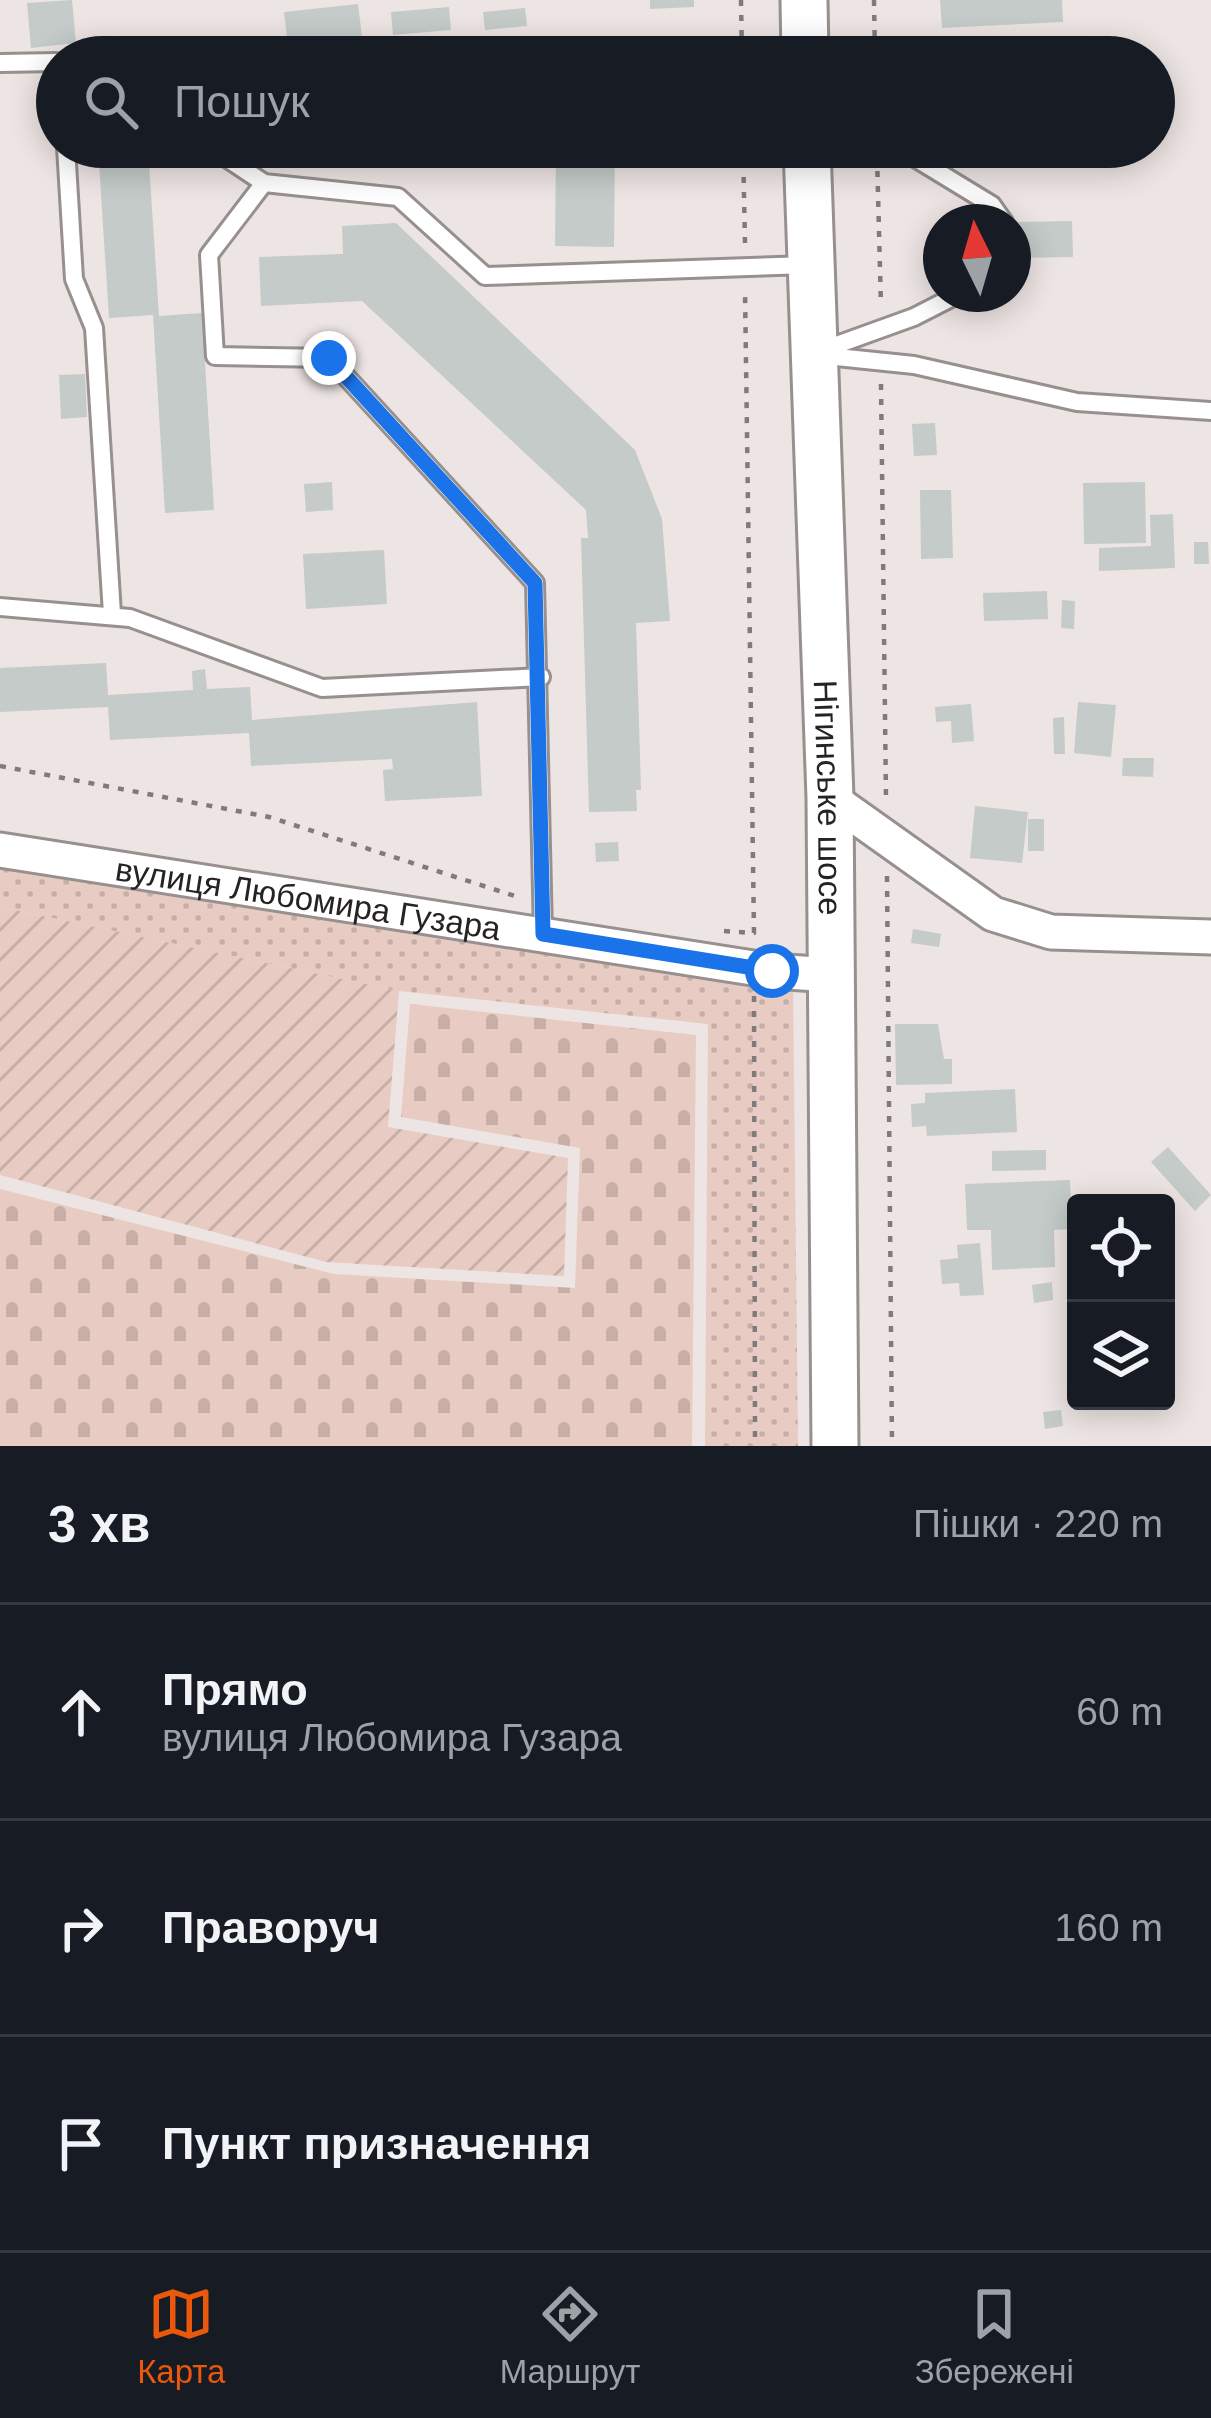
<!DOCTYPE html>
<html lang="uk">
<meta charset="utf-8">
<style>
:root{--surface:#171b24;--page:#20242c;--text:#f1f3f6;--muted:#9ea1a6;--line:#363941;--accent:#ea580c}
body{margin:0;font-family:Helvetica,sans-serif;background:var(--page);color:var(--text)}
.controls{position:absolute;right:36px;bottom:36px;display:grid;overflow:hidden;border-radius:12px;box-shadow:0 6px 30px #0003}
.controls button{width:108px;height:108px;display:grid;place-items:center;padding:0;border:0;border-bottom:3px solid var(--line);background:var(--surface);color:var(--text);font:60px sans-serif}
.compass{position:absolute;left:923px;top:204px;width:108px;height:108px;border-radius:50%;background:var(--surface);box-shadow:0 6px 30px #0003;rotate:355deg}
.stop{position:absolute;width:36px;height:36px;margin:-27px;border:9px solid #1a73e8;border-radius:50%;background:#fff}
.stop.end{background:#1a73e8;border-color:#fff;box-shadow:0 3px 12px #0008}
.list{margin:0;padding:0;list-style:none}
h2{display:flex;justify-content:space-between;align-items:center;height:156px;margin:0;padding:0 48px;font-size:51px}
h2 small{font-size:39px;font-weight:400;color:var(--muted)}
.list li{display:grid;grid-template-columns:78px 1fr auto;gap:36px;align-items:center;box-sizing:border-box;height:216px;padding:0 48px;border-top:3px solid var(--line)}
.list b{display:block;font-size:45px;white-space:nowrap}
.list p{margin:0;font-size:39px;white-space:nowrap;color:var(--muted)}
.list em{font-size:39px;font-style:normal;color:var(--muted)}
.icon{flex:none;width:66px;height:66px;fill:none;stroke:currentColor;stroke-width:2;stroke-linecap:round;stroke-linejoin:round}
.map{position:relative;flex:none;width:1211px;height:1446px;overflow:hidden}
.search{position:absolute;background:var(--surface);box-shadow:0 6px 30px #0003;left:36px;right:36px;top:36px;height:132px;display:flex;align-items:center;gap:30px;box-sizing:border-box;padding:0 42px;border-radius:66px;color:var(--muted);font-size:45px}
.sheet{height:804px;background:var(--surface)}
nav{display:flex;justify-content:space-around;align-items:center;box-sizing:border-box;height:168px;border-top:3px solid var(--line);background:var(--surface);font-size:33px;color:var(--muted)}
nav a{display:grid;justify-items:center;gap:6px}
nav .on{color:var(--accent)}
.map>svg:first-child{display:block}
.grass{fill:url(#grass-dots)}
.cemetery{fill:url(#cemetery-stones)}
.garden{fill:url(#garden-furrows)}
.building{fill:#c4cbc8}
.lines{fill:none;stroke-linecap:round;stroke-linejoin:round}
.lane-casing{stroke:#97908e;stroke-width:22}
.street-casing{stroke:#97908e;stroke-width:39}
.secondary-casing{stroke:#97908e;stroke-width:51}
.path{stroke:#807b7a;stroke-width:4.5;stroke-dasharray:6 9;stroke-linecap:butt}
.lane{stroke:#fff;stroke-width:16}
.street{stroke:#fff;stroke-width:33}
.secondary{stroke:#fff;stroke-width:45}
.route{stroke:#1a73e8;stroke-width:15}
.labels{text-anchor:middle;stroke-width:12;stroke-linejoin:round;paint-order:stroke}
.street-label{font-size:33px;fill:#262322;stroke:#ede5e3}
</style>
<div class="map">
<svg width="1211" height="1446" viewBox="0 0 1211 1446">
<defs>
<pattern id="grass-dots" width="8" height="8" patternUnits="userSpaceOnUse" patternTransform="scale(3)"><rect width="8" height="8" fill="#e8cbc2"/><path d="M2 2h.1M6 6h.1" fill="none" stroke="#c7aea6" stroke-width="1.8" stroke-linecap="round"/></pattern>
<pattern id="cemetery-stones" width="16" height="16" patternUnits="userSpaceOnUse" patternTransform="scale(3)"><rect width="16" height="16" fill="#e8cbc2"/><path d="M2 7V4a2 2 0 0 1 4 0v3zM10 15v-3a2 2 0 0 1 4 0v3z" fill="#c7aea6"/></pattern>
<pattern id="garden-furrows" width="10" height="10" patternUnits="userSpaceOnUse" patternTransform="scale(3)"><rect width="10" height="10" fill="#e8cbc2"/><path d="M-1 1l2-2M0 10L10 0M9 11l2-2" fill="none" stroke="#c7aea6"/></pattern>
</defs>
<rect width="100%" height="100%" fill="#ede5e3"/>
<path class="grass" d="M0 864 793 984 798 1446H705L708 1024 399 991 0 907Z"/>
<path class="cemetery" d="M410 1004 696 1035 692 1446H0V1189L334 1274 575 1288 580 1148 401 1117Z"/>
<path class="garden" d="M0 907 399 991 388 1127 568 1158 564 1276 326 1262 0 1175Z"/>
<g class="building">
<path d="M72 0 76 43 31 48 27 3Z"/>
<path d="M650 0H694V7L650 9Z"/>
<path d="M940 0H1062L1063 22 942 28Z"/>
<path d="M358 4 362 37 288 45 284 12Z"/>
<path d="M449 7 451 30 393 35 391 12Z"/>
<path d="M525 8 527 26 485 30 483 12Z"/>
<rect x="557" y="44" width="59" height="13"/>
<path d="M987 45 988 57H963L962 47Z"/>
<path d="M98 147H148L159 316 202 313 214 510 165 513 153 315 109 318Z"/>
<path d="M556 147H615L614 247 555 246Z"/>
<path d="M1072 221 1073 257 1013 258V222Z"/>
<path d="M396 223 635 450 662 519 670 621 636 623 641 790H636L637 811 589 812 581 538H588L586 510 362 301 261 306 259 257 343 254 342 226Z"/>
<path d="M85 374 87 417 61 419 59 375Z"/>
<path d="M935 423 937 455 914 456 912 424Z"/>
<path d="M332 482 333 510 306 512 304 484Z"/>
<path d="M1145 482 1146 543 1084 544 1083 483Z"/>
<path d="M920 490H951L953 558 921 559Z"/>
<path d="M1173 514 1175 568 1099 571V548L1151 546 1150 515Z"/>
<path d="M1194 542H1208L1209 564H1194Z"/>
<path d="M384 550 387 604 306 609 303 554Z"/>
<path d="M1047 591 1048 619 984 621 983 593Z"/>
<path d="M1062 600 1075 601 1074 629 1061 628Z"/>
<path d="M106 663 108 695 193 690 192 671 205 669 207 689 250 687 252 720 477 702 482 796 385 801 383 770 393 769 392 759 251 766 249 733 110 740 108 707 0 712V668Z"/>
<path d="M1078 702 1116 705 1111 757 1074 753Z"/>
<path d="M971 704 974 741 952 743 951 721 936 722 935 707Z"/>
<path d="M1064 717 1065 754H1054L1053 718Z"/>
<path d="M1123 758H1154L1153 777 1122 776Z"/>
<path d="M975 806 1028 812 1022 863 970 858Z"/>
<rect x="1028" y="819" width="16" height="32"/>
<path d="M618 842 619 861 596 862 595 843Z"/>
<path d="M913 929 941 934 939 947 911 943Z"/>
<path d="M895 1024H938L944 1059H952V1084L896 1085Z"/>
<path d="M1015 1089 1017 1132 927 1136 926 1126 912 1127 911 1104 925 1103V1093Z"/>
<path d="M1168 1147 1211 1195 1195 1211 1151 1162Z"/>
<path d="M1046 1150V1170L992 1171V1151Z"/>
<path d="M1070 1180 1072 1229 1054 1230 1055 1267 992 1270 991 1230H967L965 1184Z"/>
<path d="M980 1243 984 1295 960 1296 959 1283 942 1284 940 1260 958 1258 957 1245Z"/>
<path d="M1052 1282 1053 1300 1034 1303 1032 1285Z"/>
<path d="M1061 1410 1063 1426 1045 1429 1043 1412Z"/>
</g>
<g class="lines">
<defs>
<g id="lane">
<path d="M0 63 57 62"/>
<path d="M66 147 74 279 94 328 112 614"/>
<path d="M210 147 264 183 398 197 485 276 809 265"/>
<path d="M897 147 992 205 1004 222"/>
<path d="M264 183 209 255 215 356 329 358 535 583 543 934"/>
<path d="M817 352 914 317 959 294"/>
<path d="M817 355 914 365 1077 402 1211 411"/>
<path d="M0 607 130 618 322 688 541 677"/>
</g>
<g id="street">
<path d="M830 798 993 914 1051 932 1211 937"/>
<path id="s1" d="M0 850 772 971 832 975"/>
</g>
<g id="secondary">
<path d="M804 0 805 57"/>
<path id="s2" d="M807 147 830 798 835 1446"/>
</g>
</defs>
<use href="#lane" class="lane-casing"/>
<use href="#street" class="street-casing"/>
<use href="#secondary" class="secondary-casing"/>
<g class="path">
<path d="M741 0 742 57"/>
<path d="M874 0 875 57"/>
<path d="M743 147 745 243"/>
<path d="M877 156 881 306"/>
<path d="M881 384 886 798"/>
<path d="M0 766 269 817 518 897"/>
<path d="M887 876 892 1446"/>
<path d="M724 931 754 933 745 291"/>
<path d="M754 996 755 1446"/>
</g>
<use href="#lane" class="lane"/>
<use href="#street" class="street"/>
<use href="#secondary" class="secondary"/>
</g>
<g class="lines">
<path class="route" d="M329 358 535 583 543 934 772 971"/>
</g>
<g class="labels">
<g class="street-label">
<text dy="12" stroke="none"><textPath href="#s2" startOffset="651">Нігинське шосе</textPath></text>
<text dy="12" stroke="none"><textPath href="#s1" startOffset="312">вулиця Любомира Гузара</textPath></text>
</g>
</g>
</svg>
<div class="controls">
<button><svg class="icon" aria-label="locate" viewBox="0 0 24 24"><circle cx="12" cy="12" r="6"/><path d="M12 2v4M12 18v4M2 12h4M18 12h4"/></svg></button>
<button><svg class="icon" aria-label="layers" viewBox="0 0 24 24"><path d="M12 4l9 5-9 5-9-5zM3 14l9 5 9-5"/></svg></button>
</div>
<svg class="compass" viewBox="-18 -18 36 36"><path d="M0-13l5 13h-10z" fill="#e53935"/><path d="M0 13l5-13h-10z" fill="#9ea1a6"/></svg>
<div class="stop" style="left:772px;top:971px"></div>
<div class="stop end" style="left:329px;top:358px"></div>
<div class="search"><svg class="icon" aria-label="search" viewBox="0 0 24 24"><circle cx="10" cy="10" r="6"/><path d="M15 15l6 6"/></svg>Пошук</div>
</div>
<section class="sheet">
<h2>3 хв<small>Пішки · 220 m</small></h2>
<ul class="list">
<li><svg class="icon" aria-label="ahead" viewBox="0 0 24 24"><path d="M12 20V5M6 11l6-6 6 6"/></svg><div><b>Прямо</b><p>вулиця Любомира Гузара</p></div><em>60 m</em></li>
<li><svg class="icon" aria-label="right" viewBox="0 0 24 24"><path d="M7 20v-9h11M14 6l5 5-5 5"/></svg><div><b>Праворуч</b></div><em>160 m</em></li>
<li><svg class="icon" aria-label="arrive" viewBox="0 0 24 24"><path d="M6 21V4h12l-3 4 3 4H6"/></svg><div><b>Пункт призначення</b></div></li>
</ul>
</section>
<nav>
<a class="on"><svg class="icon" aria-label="map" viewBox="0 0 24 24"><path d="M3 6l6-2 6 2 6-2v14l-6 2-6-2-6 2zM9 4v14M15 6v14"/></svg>Карта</a>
<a><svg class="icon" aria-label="directions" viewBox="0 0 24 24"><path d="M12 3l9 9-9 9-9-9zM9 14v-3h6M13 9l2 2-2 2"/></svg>Маршрут</a>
<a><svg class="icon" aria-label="saved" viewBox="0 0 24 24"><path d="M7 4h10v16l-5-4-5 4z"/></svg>Збережені</a>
</nav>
